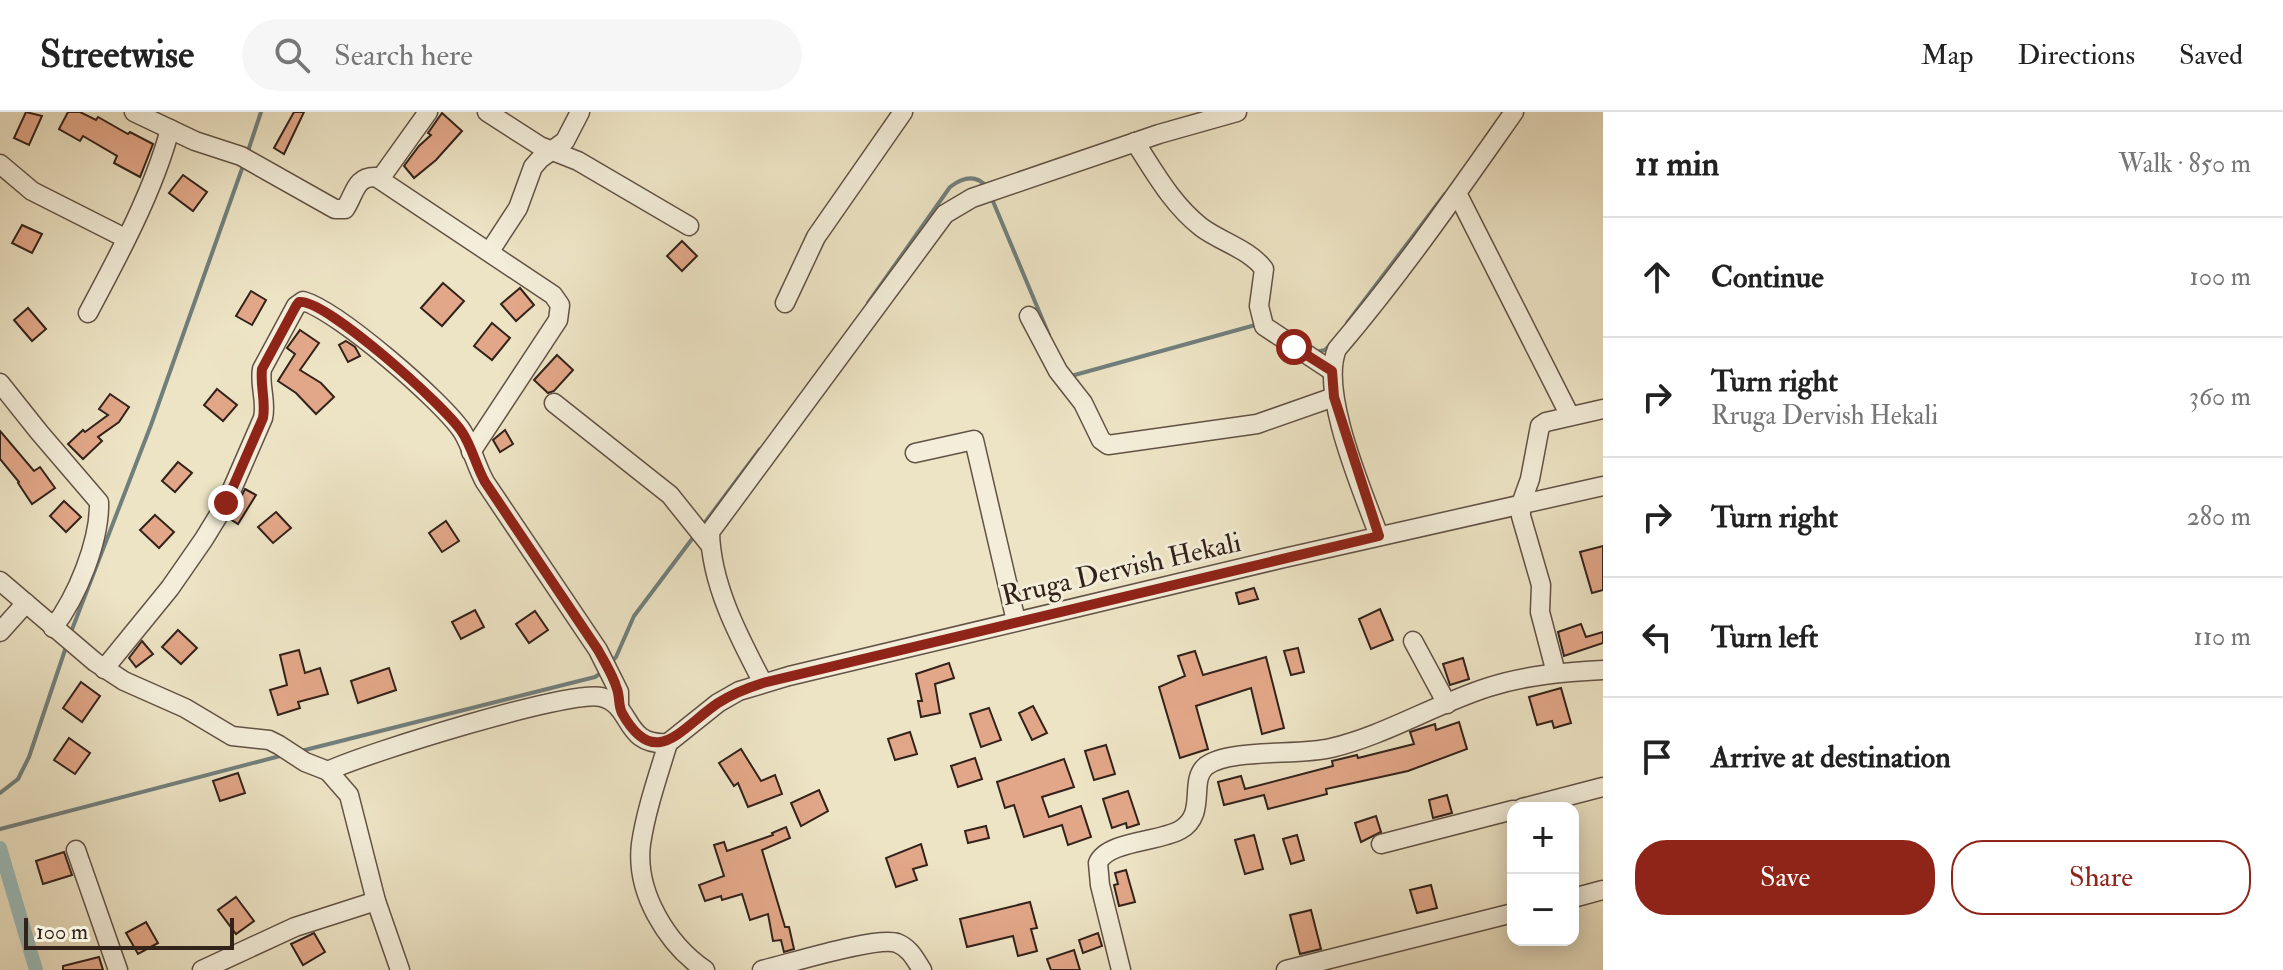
<!DOCTYPE html>
<meta charset="utf-8">
<style>
:root{--surface:#fff;--page:#f6f6f6;--text:#222;--muted:#767676;--line:#e0e0e0;--accent:#8f2418}
body{margin:0;font-family:"IM FELL Double Pica",serif;background:var(--page);color:var(--text)}
.controls{position:absolute;right:24px;bottom:24px;display:grid;overflow:hidden;border-radius:16px;box-shadow:0 4px 20px #0003}
.controls button{width:72px;height:72px;display:grid;place-items:center;padding:0;border:0;border-bottom:2px solid var(--line);background:var(--surface);color:var(--text);font:40px sans-serif}
.scale{position:absolute;left:24px;bottom:20px;width:210px;box-sizing:border-box;padding-left:8px;border:4px solid #33221a;border-top:0;font-size:22px;line-height:28px;white-space:nowrap;color:#33221a;-webkit-text-stroke:6px #f3edd9;paint-order:stroke}
.stop{position:absolute;width:24px;height:24px;margin:-18px;border:6px solid #8f2418;border-radius:50%;background:#fff}
.stop.end{background:#8f2418;border-color:#fff;box-shadow:0 2px 8px #0008}
.list{margin:0;padding:0;list-style:none}
h2{display:flex;justify-content:space-between;align-items:center;height:104px;margin:0;padding:0 32px;font-size:34px}
h2 small{font-size:26px;font-weight:400;color:var(--muted)}
.list li{display:grid;grid-template-columns:52px 1fr auto;gap:24px;align-items:center;box-sizing:border-box;height:120px;padding:0 32px;border-top:2px solid var(--line)}
.list b{display:block;font-size:30px;white-space:nowrap}
.list p{margin:0;font-size:26px;white-space:nowrap;color:var(--muted)}
.list em{font-size:26px;font-style:normal;color:var(--muted)}
.actions{display:flex;gap:16px;padding:24px 32px}
.actions a{flex:1;padding:18px 0;border:2px solid var(--accent);border-radius:32px;text-align:center;font-size:28px;color:var(--accent)}
.actions .main{background:var(--accent);color:#fff}
.icon{flex:none;width:44px;height:44px;fill:none;stroke:currentColor;stroke-width:2;stroke-linecap:round;stroke-linejoin:round}
.map{position:relative;flex:none;width:1603px;height:858px;overflow:hidden}
header{display:flex;align-items:center;gap:48px;box-sizing:border-box;height:112px;padding:0 40px;background:var(--surface);border-bottom:2px solid var(--line)}
header strong{font-size:38px}
nav{display:flex;gap:44px;margin-inline-start:auto;font-size:28px}
.search{width:560px;height:72px;background:var(--page);display:flex;align-items:center;gap:20px;box-sizing:border-box;padding:0 28px;border-radius:44px;color:var(--muted);font-size:30px}
main{display:flex}
aside{flex:1;background:var(--surface)}
.map>svg:first-child{display:block}
.lines{fill:none;stroke-linecap:round;stroke-linejoin:round}
.stream{stroke:#717f7c;stroke-width:4}
.canal{stroke:#9bbdbd;stroke-width:14}
.building{fill:#e2a788;stroke:#33221a;stroke-width:2}
.minor-casing{stroke:#625245;stroke-width:21}
.minor{stroke:#f3edd9;stroke-width:18}
.route{stroke:#8f2418;stroke-width:10}
.labels{text-anchor:middle;stroke-width:6;stroke-linejoin:round;paint-order:stroke}
.street-label{font-size:28px;fill:#33221a;stroke:#f3edd9}
</style>
<header>
<strong>Streetwise</strong>
<div class="search"><svg class="icon" aria-label="search" viewBox="0 0 24 24"><circle cx="10" cy="10" r="6"/><path d="M15 15l6 6"/></svg>Search here</div>
<nav><a>Map</a><a>Directions</a><a>Saved</a></nav>
</header>
<main>
<div class="map">
<svg width="1603" height="858" viewBox="0 0 1603 858">
<rect width="100%" height="100%" fill="#ede4c5"/>
<filter id="stains"><feTurbulence type="fractalNoise" baseFrequency=".0025" numOctaves="4"/><feColorMatrix values="0 0 0 0 .2 0 0 0 0 .09 0 0 0 0 .02 0 0 0 .5 -.17"/></filter>
<radialGradient id="worn" r=".72"><stop offset=".6" stop-color="#630" stop-opacity="0"/><stop offset="1" stop-color="#630" stop-opacity=".3"/></radialGradient>
<g class="lines">
<g class="stream">
<path d="M248 39 261 0"/>
<path d="M992 87 1049 223"/>
<path d="M868 191 950 75C963 65 976 62 987 75"/>
<path d="M1347 211 1445 82"/>
<path d="M1316 240 1325 238 1332 231"/>
<path d="M1071 264 1259 212"/>
<path d="M703 413 760 337"/>
<path d="M71 520 151 313 244 51"/>
<path d="M610 551 616 545 634 504 695 423"/>
<path d="M301 639 595 565 601 561"/>
<path d="M0 681 18 667 29 645 67 532"/>
<path d="M0 717 284 643"/>
</g>
<path class="canal" d="M0 736 36 858"/>
</g>
<g class="building">
<path d="M26 0 42 4 29 33 14 26Z"/>
<path d="M68 0H80L96 8 98 5 128 22 130 20 153 32 140 65 114 51 117 44 83 24 80 29 59 17Z"/>
<path d="M294 0H304L284 42 274 36Z"/>
<path d="M442 1 462 19 436 48 414 66 404 54 419 34 431 23 428 21Z"/>
<path d="M183 63 207 80 193 99 169 81Z"/>
<path d="M22 113 42 122 32 141 12 131Z"/>
<path d="M682 129 697 144 682 159 667 144Z"/>
<path d="M443 171 464 189 442 214 421 196Z"/>
<path d="M520 176 534 193 516 209 501 192Z"/>
<path d="M251 179 266 188 252 213 236 204Z"/>
<path d="M28 196 46 217 32 229 14 208Z"/>
<path d="M492 211 510 226 492 248 474 234Z"/>
<path d="M300 218 319 231 300 258 321 271 334 285 316 302 296 281 278 269 295 242 287 236Z"/>
<path d="M346 229 355 235 360 244 348 250 339 233Z"/>
<path d="M557 243 573 258 554 279 548 281 534 268Z"/>
<path d="M217 277 237 293 223 309 204 293Z"/>
<path d="M110 282 129 295 119 310 98 325 102 329 83 347 68 332 83 318 85 320 108 303 99 297Z"/>
<path d="M505 318 513 332 500 340 493 328Z"/>
<path d="M0 319 34 359 40 355 55 376 32 392 18 371 19 370 0 347Z"/>
<path d="M178 350 192 361 175 380 162 369Z"/>
<path d="M245 377 256 383 238 412 230 407Z"/>
<path d="M64 389 81 405 66 420 50 404Z"/>
<path d="M276 400 291 416 273 431 258 415Z"/>
<path d="M155 403 174 420 159 436 140 418Z"/>
<path d="M446 409 459 429 442 440 429 421Z"/>
<path d="M1603 434V478L1592 481 1580 440Z"/>
<path d="M1254 476 1258 487 1239 492 1236 481Z"/>
<path d="M1380 497 1393 528 1371 537 1359 507Z"/>
<path d="M475 498 484 515 461 527 452 510Z"/>
<path d="M535 499 548 518 529 531 516 512Z"/>
<path d="M1581 512 1586 525 1603 520V531L1564 544 1558 520Z"/>
<path d="M178 518 197 536 181 552 162 535Z"/>
<path d="M142 529 153 542 136 555 129 546Z"/>
<path d="M1298 536 1304 560 1291 563 1284 539Z"/>
<path d="M299 538 305 561 320 556 328 582 298 590 300 596 278 603 270 578 287 573 280 543Z"/>
<path d="M1195 539 1203 563 1266 545 1284 616 1262 622 1251 576 1196 594 1208 637 1180 646 1159 575 1185 564 1178 544Z"/>
<path d="M1463 546 1469 567 1450 573 1443 552Z"/>
<path d="M949 551 954 566 935 572 940 601 921 605 918 589H922L916 562Z"/>
<path d="M389 556 396 578 358 591 351 569Z"/>
<path d="M81 570 100 584 82 610 63 596Z"/>
<path d="M1561 576 1571 611 1554 616 1552 609 1537 613 1529 585Z"/>
<path d="M1033 594 1047 621 1032 628 1019 601Z"/>
<path d="M989 596 1001 628 981 635 970 602Z"/>
<path d="M1459 610 1467 637 1408 659 1326 677 1327 682 1268 697 1264 683 1224 693 1218 670 1241 664 1245 677 1333 654 1332 649 1357 643 1358 646 1414 632 1410 620 1435 612 1436 618Z"/>
<path d="M910 620 917 642 895 648 888 627Z"/>
<path d="M69 626 90 641 75 662 54 648Z"/>
<path d="M1106 633 1115 662 1094 668 1085 639Z"/>
<path d="M741 637 761 669 775 663 782 682 748 695 738 671 734 674 719 651Z"/>
<path d="M975 646 982 667 958 675 951 654Z"/>
<path d="M1064 647 1074 675 1042 685 1049 705 1081 694 1091 725 1068 733 1062 713 1024 725 1014 693 1005 696 997 670Z"/>
<path d="M238 661 245 681 220 689 213 669Z"/>
<path d="M819 678 828 699 801 714 791 691Z"/>
<path d="M1128 679 1139 712 1127 716 1126 711 1112 716 1103 687Z"/>
<path d="M1447 683 1452 701 1433 706 1429 688Z"/>
<path d="M1376 704 1381 720 1361 730 1355 711Z"/>
<path d="M986 714 989 726 968 731 965 719Z"/>
<path d="M786 715 790 726 762 738 785 815H789L794 837 784 840 781 828 773 829 768 802 750 808 742 782 722 788 721 784 705 789 699 773 724 764 714 733 724 730 727 739 773 723 772 721Z"/>
<path d="M1254 723 1263 757 1245 762 1235 728Z"/>
<path d="M1297 723 1304 748 1291 752 1283 727Z"/>
<path d="M921 732 927 753 913 757 917 768 896 775 886 746Z"/>
<path d="M64 740 72 763 43 772 36 749Z"/>
<path d="M1126 758 1135 790 1119 794 1114 773 1118 772 1115 761Z"/>
<path d="M1431 773 1437 796 1417 801 1410 778Z"/>
<path d="M236 785 254 809 236 822 218 798Z"/>
<path d="M1030 790 1037 816 1031 817 1037 839 1018 844 1013 824 967 835 960 807Z"/>
<path d="M1311 798 1321 837 1300 842 1290 803Z"/>
<path d="M146 810 158 831 138 842 126 821Z"/>
<path d="M314 821 325 840 303 853 291 832Z"/>
<path d="M1098 821 1102 834 1083 841 1079 828Z"/>
<path d="M1074 838 1080 858H1051L1047 847Z"/>
<path d="M99 845 103 858H63V854Z"/>
</g>
<g class="lines">
<defs>
<g id="minor">
<path d="M134 0 195 29 241 44 335 97H345C355 82 355 64 376 65L553 183 560 193 558 208 471 340"/>
<path d="M487 0 540 34 578 49 689 114"/>
<path d="M1135 30C1155 61 1172 92 1201 115 1221 130 1249 137 1264 157L1259 194 1264 214 1332 259"/>
<path d="M0 52 32 79 125 126"/>
<path d="M380 67 428 0"/>
<path d="M1457 81 1570 304"/>
<path d="M490 139 518 96 533 55 540 47 565 29 580 0"/>
<path d="M785 191 816 125 903 0"/>
<path d="M88 201C118 145 154 78 170 17"/>
<path d="M1029 204 1058 259 1083 291 1101 328 1108 333 1257 312 1334 285"/>
<path d="M0 271 39 320 99 390C100 429 77 485 53 516"/>
<path d="M554 291 670 383 710 433"/>
<path d="M915 341 974 328 1016 509"/>
<path d="M1379 424C1363 380 1319 280 1337 237 1401 162 1457 81 1514 0"/>
<path d="M0 469 95 550 124 569 185 596 232 624 269 628 279 633 305 650 328 659 349 683 376 789 400 858"/>
<path d="M0 520 26 491"/>
<path d="M1413 529 1447 592"/>
<path d="M104 557 170 476 204 427 226 391 263 306C267 289 259 274 262 257L296 194 303 189C338 199 441 288 462 319 472 335 476 354 485 370L598 538 619 580V596"/>
<path d="M1556 561 1540 500 1541 473 1521 404V392L1530 367 1540 314 1546 310 1603 297"/>
<path d="M763 571C739 525 711 473 710 420L945 102 972 86 1159 22 1237 0"/>
<path d="M668 631 718 591 739 579 789 564 1284 446 1603 374"/>
<path d="M668 631C658 664 646 698 641 732 635 780 667 832 705 858"/>
<path d="M328 659C363 642 571 577 601 585 634 593 622 634 668 631"/>
<path d="M1522 696 1603 675"/>
<path d="M1381 732 1513 698"/>
<path d="M76 738 118 858"/>
<path d="M1573 786 1603 778"/>
<path d="M202 858 295 815 376 789"/>
<path d="M762 858C788 852 876 824 897 831 910 836 915 847 922 858"/>
<path d="M1121 858 1100 773 1098 751C1107 729 1159 730 1180 718 1208 702 1188 669 1206 654 1230 636 1299 644 1331 636 1386 623 1435 592 1489 575 1526 563 1565 560 1603 558"/>
<path d="M1286 858 1513 801"/>
</g>
</defs>
<use href="#minor" class="minor-casing"/>
<use href="#minor" class="minor"/>
</g>
<g class="lines">
<path class="route" d="M226 391 263 306C266 289 260 274 262 257L296 194 299 190C325 186 445 294 462 320 472 335 476 354 485 370L598 538C605 551 613 563 617 577 620 585 618 593 622 601 655 660 681 616 718 591 732 582 747 576 763 571L1379 424 1334 285 1332 259 1294 235"/>
</g>
<g class="labels">
<g class="street-label">
<text transform="translate(1121 456) rotate(-13)" y="10">Rruga Dervish Hekali</text>
</g>
</g>
<rect width="100%" height="100%" filter="url(#stains)"/>
<rect width="100%" height="100%" fill="url(#worn)"/>
</svg>
<div class="controls">
<button>+</button>
<button>−</button>
</div>
<div class="scale">100 m</div>
<div class="stop" style="left:1294px;top:235px"></div>
<div class="stop end" style="left:226px;top:391px"></div>
</div>
<aside>
<h2>11 min<small>Walk · 850 m</small></h2>
<ul class="list">
<li><svg class="icon" aria-label="ahead" viewBox="0 0 24 24"><path d="M12 20V5M6 11l6-6 6 6"/></svg><div><b>Continue</b></div><em>100 m</em></li>
<li><svg class="icon" aria-label="right" viewBox="0 0 24 24"><path d="M7 20v-9h11M14 6l5 5-5 5"/></svg><div><b>Turn right</b><p>Rruga Dervish Hekali</p></div><em>360 m</em></li>
<li><svg class="icon" aria-label="right" viewBox="0 0 24 24"><path d="M7 20v-9h11M14 6l5 5-5 5"/></svg><div><b>Turn right</b></div><em>280 m</em></li>
<li><svg class="icon" aria-label="left" viewBox="0 0 24 24"><path d="M17 20v-9H6M10 6l-5 5 5 5"/></svg><div><b>Turn left</b></div><em>110 m</em></li>
<li><svg class="icon" aria-label="arrive" viewBox="0 0 24 24"><path d="M6 21V4h12l-3 4 3 4H6"/></svg><div><b>Arrive at destination</b></div></li>
</ul>
<div class="actions"><a class="main">Save</a><a>Share</a></div>
</aside>
</main>
